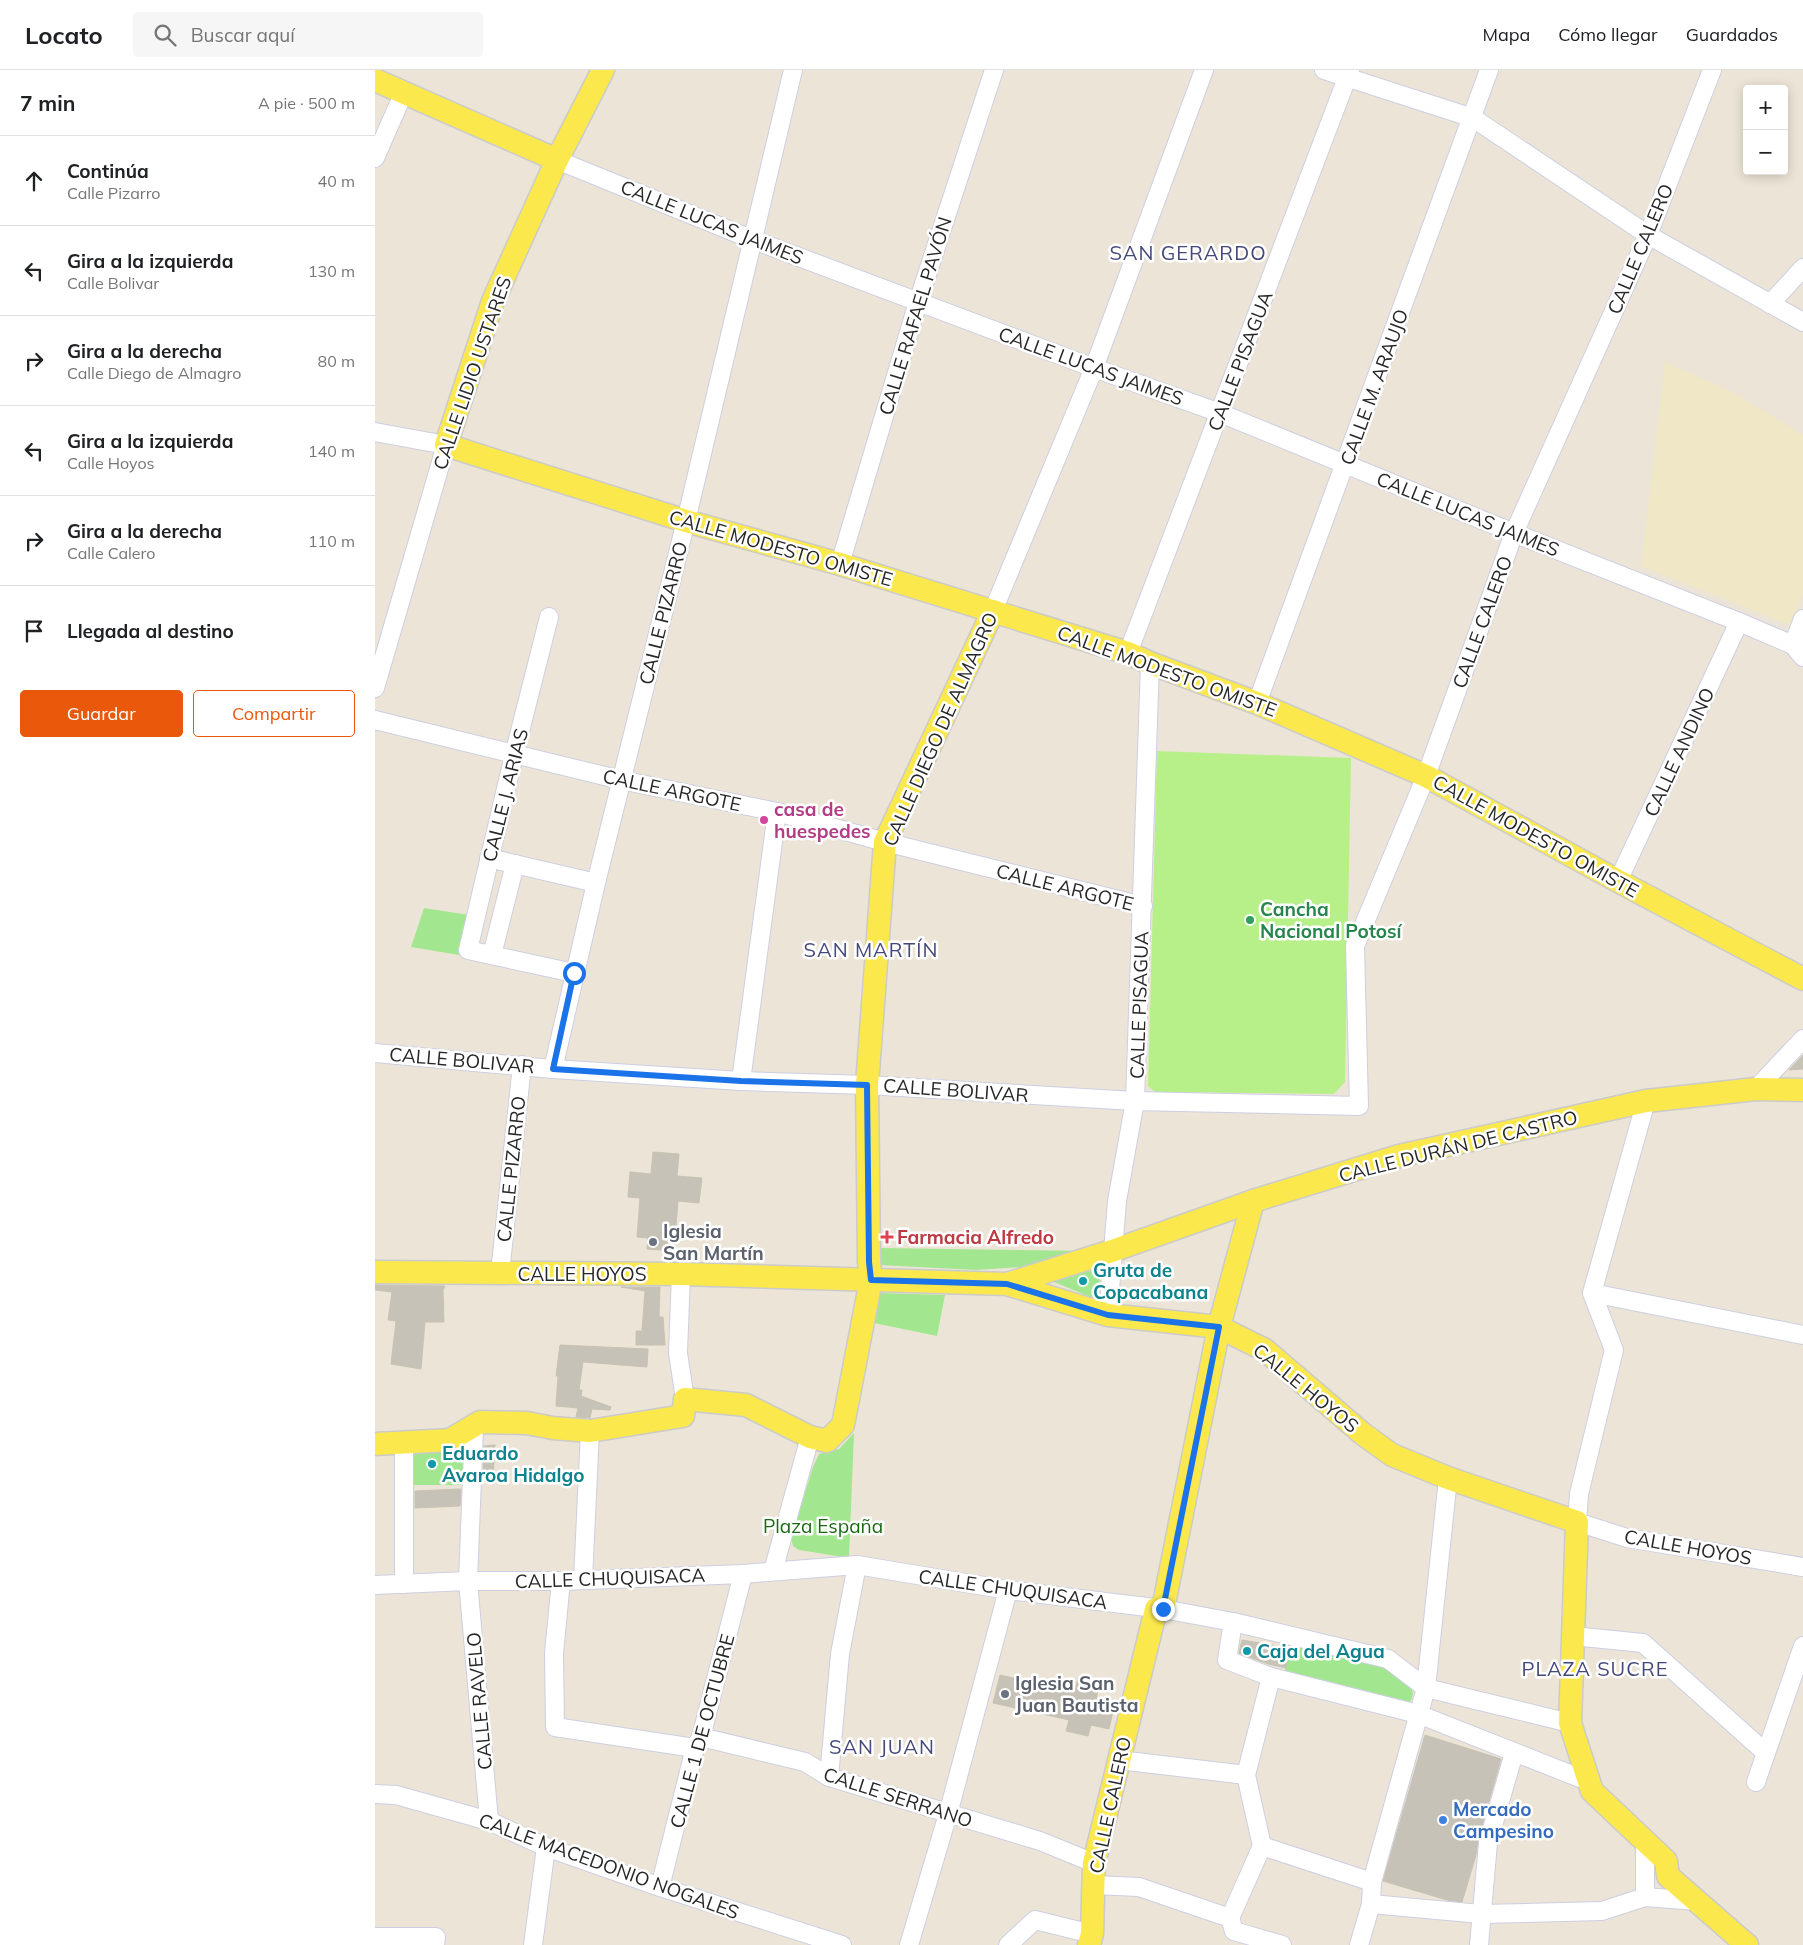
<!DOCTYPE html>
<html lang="es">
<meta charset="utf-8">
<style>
:root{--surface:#fff;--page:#f6f6f6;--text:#202124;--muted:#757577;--line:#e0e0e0;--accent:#ea580c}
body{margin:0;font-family:Mulish,sans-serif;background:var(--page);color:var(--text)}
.controls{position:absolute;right:15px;top:15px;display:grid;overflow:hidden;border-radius:5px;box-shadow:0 2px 12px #0003}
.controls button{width:45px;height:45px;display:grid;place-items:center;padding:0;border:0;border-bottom:1px solid var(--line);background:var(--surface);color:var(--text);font:25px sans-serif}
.stop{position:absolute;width:15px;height:15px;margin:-11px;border:4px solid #1a73e8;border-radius:50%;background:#fff}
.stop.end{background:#1a73e8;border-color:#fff;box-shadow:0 1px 5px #0008}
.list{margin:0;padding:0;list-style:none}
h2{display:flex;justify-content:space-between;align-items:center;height:65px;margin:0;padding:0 20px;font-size:21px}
h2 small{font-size:16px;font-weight:400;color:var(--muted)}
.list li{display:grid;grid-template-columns:32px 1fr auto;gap:15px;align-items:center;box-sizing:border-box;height:90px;padding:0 20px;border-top:1px solid var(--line)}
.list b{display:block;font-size:19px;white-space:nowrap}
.list p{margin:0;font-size:16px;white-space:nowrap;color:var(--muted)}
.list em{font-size:16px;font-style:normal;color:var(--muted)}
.actions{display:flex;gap:10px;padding:15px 20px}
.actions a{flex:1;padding:11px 0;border:1px solid var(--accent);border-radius:5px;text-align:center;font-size:18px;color:var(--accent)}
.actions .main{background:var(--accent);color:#fff}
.icon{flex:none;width:28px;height:28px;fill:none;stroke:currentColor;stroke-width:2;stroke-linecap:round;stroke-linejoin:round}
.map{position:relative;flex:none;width:1428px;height:1875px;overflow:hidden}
header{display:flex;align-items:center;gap:30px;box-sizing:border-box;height:70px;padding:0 25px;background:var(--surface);border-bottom:1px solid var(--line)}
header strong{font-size:24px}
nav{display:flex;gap:28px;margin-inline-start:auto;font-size:18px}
.search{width:350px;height:45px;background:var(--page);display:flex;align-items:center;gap:12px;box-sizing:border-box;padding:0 18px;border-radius:5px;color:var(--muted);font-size:19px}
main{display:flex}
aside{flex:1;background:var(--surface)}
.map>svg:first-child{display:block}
.education{fill:#efe7c5}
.green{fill:#a2e78f}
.pitch{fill:#b7f089}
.building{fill:#c6c2b7;stroke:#c7c2b1}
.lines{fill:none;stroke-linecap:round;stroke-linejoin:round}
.minor-casing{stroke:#cdcee2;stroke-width:20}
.major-casing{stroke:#cbcbcb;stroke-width:25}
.minor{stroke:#fff;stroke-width:18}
.major{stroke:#fbe84d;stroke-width:22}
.route{stroke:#1a73e8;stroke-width:6}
.hotel-dot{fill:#d1479c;stroke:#fff;stroke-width:2}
.leisure-dot{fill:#2e9e5b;stroke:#fff;stroke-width:2}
.health-dot{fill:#e0444e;stroke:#fff;stroke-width:2}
.worship-dot{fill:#6b7280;stroke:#fff;stroke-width:2}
.culture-dot{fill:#0f9aa8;stroke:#fff;stroke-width:2}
.shop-dot{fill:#3f7fe0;stroke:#fff;stroke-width:2}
.labels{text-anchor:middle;stroke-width:5;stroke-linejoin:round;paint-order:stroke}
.street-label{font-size:19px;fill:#272727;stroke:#fff}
.hotel-label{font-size:19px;font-weight:bold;fill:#b23c85;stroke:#fff;text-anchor:start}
.leisure-label{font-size:19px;font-weight:bold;fill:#27864d;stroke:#fff;text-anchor:start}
.worship-label{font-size:19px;font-weight:bold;fill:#5b616d;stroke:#fff;text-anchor:start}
.health-label{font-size:19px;font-weight:bold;fill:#be3a42;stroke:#fff;text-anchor:start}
.culture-label{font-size:19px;font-weight:bold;fill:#0d838f;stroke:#fff;text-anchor:start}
.park-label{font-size:19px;fill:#1b6814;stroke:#fff}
.shop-label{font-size:19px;font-weight:bold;fill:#366cbe;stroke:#fff;text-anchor:start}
.neighbourhood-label{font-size:20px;letter-spacing:1px;fill:#45487b;stroke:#fff}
</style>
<header>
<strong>Locato</strong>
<div class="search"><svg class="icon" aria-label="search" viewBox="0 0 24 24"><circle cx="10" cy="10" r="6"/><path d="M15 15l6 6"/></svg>Buscar aquí</div>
<nav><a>Mapa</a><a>Cómo llegar</a><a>Guardados</a></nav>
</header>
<main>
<aside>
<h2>7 min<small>A pie · 500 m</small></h2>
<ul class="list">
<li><svg class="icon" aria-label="ahead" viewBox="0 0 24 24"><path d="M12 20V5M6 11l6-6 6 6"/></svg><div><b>Continúa</b><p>Calle Pizarro</p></div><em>40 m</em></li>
<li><svg class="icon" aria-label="left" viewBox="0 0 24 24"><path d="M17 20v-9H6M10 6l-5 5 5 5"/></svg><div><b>Gira a la izquierda</b><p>Calle Bolivar</p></div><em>130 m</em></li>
<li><svg class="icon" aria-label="right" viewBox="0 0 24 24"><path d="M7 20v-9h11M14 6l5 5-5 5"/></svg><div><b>Gira a la derecha</b><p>Calle Diego de Almagro</p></div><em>80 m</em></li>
<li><svg class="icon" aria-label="left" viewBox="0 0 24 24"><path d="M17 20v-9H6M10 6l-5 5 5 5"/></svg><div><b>Gira a la izquierda</b><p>Calle Hoyos</p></div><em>140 m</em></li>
<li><svg class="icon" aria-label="right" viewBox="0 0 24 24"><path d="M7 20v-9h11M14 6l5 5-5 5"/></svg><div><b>Gira a la derecha</b><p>Calle Calero</p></div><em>110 m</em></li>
<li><svg class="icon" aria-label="arrive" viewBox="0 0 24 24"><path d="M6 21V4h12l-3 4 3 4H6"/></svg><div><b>Llegada al destino</b></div></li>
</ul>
<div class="actions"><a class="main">Guardar</a><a>Compartir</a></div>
</aside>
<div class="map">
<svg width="1428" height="1875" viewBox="0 0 1428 1875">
<rect width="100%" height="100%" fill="#ece5d7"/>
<path class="education" d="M1290 292 1359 323 1428 365V524L1415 555 1266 496Z"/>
<g class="green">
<path d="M49 838 94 845 84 885 36 877Z"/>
<path d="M504 1178 707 1181 661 1196 601 1200 504 1195Z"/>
<path d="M726 1197 723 1230 674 1210Z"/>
<path d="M505 1223 570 1225 562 1266 499 1253Z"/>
<path d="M479 1363 474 1488 424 1480 418 1476 416 1468 438 1397 444 1384 464 1379Z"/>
<rect x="39" y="1380" width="52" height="35"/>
<path d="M914 1574 1009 1597 1036 1615 1038 1624 1036 1631 1029 1634 1017 1632 910 1601Z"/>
</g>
<path class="pitch" d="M782 681 976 688 970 1012 959 1024 780 1022 773 1016Z"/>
<g class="building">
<path d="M1428 985V999L1414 1000Z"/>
<path d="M278 1082 304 1084 302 1106 327 1108 324 1133 303 1131 299 1181 272 1179 273 1168 262 1167 265 1128 253 1127 255 1102 276 1104Z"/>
<path d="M0 1215 70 1216 68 1220 69 1252H50L46 1299 16 1294 21 1251 13 1250 17 1222 0 1220Z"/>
<path d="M246 1217H285L284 1247H288L290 1275H261V1261H267L270 1221Z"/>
<path d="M185 1275 273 1279 272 1297 208 1292 204 1320H207L206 1326 236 1337 235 1340 217 1339 215 1348 201 1347 203 1338 181 1336 183 1306H181Z"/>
<path d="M120 1375 118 1408 108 1406 109 1376Z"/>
<path d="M86 1419 85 1436 40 1438V1421Z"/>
<path d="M867 1570 914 1578 911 1598 893 1594 864 1583Z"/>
<path d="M625 1605 700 1622 703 1608 725 1613 721 1629 740 1633 734 1659 716 1655 713 1666 691 1661 694 1650 618 1633Z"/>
<path d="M1050 1665 1126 1689 1103 1770 1101 1785 1087 1832 1072 1830 1008 1811Z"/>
</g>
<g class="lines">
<defs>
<g id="minor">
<path d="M949 0 1098 48 1273 165 1428 252"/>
<path d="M0 88 29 22"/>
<path d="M182 90 376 169 719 298 845 343 1139 463 1364 552 1418 575 1428 587"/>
<path d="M1395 234 1428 198"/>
<path d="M0 362 71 375 0 618"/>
<path d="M465 494 543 232 619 0"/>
<path d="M618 541 719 298 829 0"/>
<path d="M174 547 139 685 93 880 199 903"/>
<path d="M1418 575 1428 549"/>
<path d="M753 583 975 0"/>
<path d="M882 633 1114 0"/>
<path d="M0 650 246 710 402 742 510 772 768 836"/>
<path d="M114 788 221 813"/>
<path d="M1243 811 1364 552"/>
<path d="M117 885 140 794"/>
<path d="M0 983 178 999 366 1011 492 1015 760 1031 984 1036 980 876 1051 706 1139 463 1273 165 1337 0"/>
<path d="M178 999 221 813 311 451 418 0"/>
<path d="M366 1011 402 742"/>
<path d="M1381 1019 1428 969"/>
<path d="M1271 1031 1217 1223 1239 1280 1204 1424 1202 1452 1252 1468 1428 1497"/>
<path d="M125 1203 147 995"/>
<path d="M306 1204 303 1283 310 1329"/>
<path d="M1217 1223 1428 1265"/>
<path d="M733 1245 742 1131 760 1031 775 593"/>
<path d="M99 1357 93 1511 114 1751"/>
<path d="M29 1372V1514"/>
<path d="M398 1501 435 1367"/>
<path d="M208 1510 215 1361"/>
<path d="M186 1511 179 1583 180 1657 320 1678"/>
<path d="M0 1515 93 1511H186L368 1504 482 1495 633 1520 788 1539 858 1552 1013 1589 1051 1618 1195 1653"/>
<path d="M858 1552 852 1590 896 1607 1043 1644 1215 1712"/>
<path d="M1198 1566 1268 1573 1391 1683"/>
<path d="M896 1607 871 1705 887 1776 997 1812"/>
<path d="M326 1667 430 1692 454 1707 665 1771 719 1793"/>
<path d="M744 1690 871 1705"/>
<path d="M454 1707 465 1584 482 1495"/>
<path d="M1381 1712 1428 1576"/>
<path d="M0 1724 21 1725 114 1751 171 1777 285 1817 467 1875"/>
<path d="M718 1815 764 1817 855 1848 859 1861 907 1875"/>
<path d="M285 1817 320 1678 326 1667 368 1504"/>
<path d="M1270 1827V1771"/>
<path d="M996 1834 1106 1844 1227 1841 1270 1827 1322 1831"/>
<path d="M855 1848 887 1776"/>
<path d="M0 1867H61L60 1875"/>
<path d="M158 1875 171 1777"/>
<path d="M534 1875 573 1744 633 1520"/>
<path d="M633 1875 660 1850 717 1864"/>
<path d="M984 1875 996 1834 997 1812 1051 1618 1073 1408"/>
<path d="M1104 1875 1113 1773 1139 1683"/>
</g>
<g id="major">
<path d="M228 0 182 90 118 231 71 375 311 451 465 494 753 583 775 593 882 633 1051 706 1243 811 1428 909"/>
<path d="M0 10 182 90"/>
<path d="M0 1202 306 1204 632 1214 733 1245 844 1257 890 1280 988 1364 1017 1385 1073 1408 1202 1452 1195 1653 1217 1721 1291 1791 1293 1806 1372 1875"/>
<path d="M632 1214 737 1181 878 1131 1024 1086 1271 1031 1381 1019 1428 1020"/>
<path d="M0 1374 75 1370 105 1352 152 1353 178 1358 215 1361 308 1346 310 1329 371 1335 435 1367 452 1371 468 1355 496 1210 494 1192 492 1015 510 772 618 541"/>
<path d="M788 1539 844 1257 878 1131"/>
<path d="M714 1875 717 1864 719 1793 781 1539"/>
</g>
</defs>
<use href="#minor" class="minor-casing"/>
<use href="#major" class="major-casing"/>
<use href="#minor" class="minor"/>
<use href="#major" class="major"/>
</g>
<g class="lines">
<path class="route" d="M199 903 178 999 366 1011 492 1015 494 1192 496 1210 632 1214 733 1245 844 1257 788 1539"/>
</g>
<circle class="hotel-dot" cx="389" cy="750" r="5"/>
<circle class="leisure-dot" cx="875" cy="850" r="5"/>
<path class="health-dot" d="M509.5 1159.5h5v5h5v5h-5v5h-5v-5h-5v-5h5z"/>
<g class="worship-dot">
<circle cx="278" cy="1172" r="5"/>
<circle cx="630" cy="1624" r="5"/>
</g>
<g class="culture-dot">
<circle cx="708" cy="1211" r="5"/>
<circle cx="57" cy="1394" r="5"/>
<circle cx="872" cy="1581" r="5"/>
</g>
<circle class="shop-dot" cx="1068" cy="1750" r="5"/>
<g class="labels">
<g class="street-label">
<text transform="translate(337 152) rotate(22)" y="7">CALLE LUCAS JAIMES</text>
<text transform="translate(1265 179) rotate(-67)" y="7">CALLE CALERO</text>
<text transform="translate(540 246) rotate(-73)" y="7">CALLE RAFAEL PAVÓN</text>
<text transform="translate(865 291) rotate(-69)" y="7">CALLE PISAGUA</text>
<text transform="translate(716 296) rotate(20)" y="7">CALLE LUCAS JAIMES</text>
<text transform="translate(97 303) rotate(-71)" y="7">CALLE LIDIO USTARES</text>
<text transform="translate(999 317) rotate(-70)" y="7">CALLE M. ARAUJO</text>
<text transform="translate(1093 444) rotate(22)" y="7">CALLE LUCAS JAIMES</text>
<text transform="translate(406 478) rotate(16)" y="7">CALLE MODESTO OMISTE</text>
<text transform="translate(288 543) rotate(-76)" y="7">CALLE PIZARRO</text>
<text transform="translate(1107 552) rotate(-70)" y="7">CALLE CALERO</text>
<text transform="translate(792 601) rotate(20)" y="7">CALLE MODESTO OMISTE</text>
<text transform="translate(565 659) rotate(-66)" y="7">CALLE DIEGO DE ALMAGRO</text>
<text transform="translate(1304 682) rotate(-65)" y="7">CALLE ANDINO</text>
<text transform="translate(297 720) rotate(12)" y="7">CALLE ARGOTE</text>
<text transform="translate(130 725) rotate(-76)" y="7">CALLE J. ARIAS</text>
<text transform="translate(1161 766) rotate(29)" y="7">CALLE MODESTO OMISTE</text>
<text transform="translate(690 817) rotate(14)" y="7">CALLE ARGOTE</text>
<text transform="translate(764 935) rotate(-88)" y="7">CALLE PISAGUA</text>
<text transform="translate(87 990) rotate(5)" y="7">CALLE BOLIVAR</text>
<text transform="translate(581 1020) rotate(4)" y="7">CALLE BOLIVAR</text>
<text transform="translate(1083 1076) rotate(-14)" y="7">CALLE DURÁN DE CASTRO</text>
<text transform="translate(136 1099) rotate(-84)" y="7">CALLE PIZARRO</text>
<text x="207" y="1211">CALLE HOYOS</text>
<text transform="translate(931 1318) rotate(39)" y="7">CALLE HOYOS</text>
<text transform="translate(1313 1477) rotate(10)" y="7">CALLE HOYOS</text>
<text transform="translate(235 1508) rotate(-2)" y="7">CALLE CHUQUISACA</text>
<text transform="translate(638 1519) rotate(8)" y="7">CALLE CHUQUISACA</text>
<text transform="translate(104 1631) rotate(-95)" y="7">CALLE RAVELO</text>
<text transform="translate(327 1661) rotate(-75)" y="7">CALLE 1 DE OCTUBRE</text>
<text transform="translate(523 1727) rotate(18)" y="7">CALLE SERRANO</text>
<text transform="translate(735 1735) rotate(-78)" y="7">CALLE CALERO</text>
<text transform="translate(234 1796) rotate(20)" y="7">CALLE MACEDONIO NOGALES</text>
</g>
<g class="hotel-label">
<text x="399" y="746">casa de<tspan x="399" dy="22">huespedes</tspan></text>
</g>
<g class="leisure-label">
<text x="885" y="846">Cancha<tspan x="885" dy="22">Nacional Potosí</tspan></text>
</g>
<g class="worship-label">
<text x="288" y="1168">Iglesia<tspan x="288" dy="22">San Martín</tspan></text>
<text x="640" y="1620">Iglesia San<tspan x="640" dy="22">Juan Bautista</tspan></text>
</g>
<g class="health-label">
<text x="522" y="1174">Farmacia Alfredo</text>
</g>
<g class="culture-label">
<text x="718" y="1207">Gruta de<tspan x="718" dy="22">Copacabana</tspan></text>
<text x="67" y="1390">Eduardo<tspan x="67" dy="22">Avaroa Hidalgo</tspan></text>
<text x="882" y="1588">Caja del Agua</text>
</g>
<g class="park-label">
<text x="448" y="1463">Plaza España</text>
</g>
<g class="shop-label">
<text x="1078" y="1746">Mercado<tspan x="1078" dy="22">Campesino</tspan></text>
</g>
<g class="neighbourhood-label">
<text x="813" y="190">SAN GERARDO</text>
<text x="496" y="887">SAN MARTÍN</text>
<text x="1220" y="1606">PLAZA SUCRE</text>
<text x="507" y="1684">SAN JUAN</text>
</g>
</g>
</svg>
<div class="controls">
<button>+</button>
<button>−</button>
</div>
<div class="stop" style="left:199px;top:903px"></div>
<div class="stop end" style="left:788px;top:1539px"></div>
</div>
</main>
